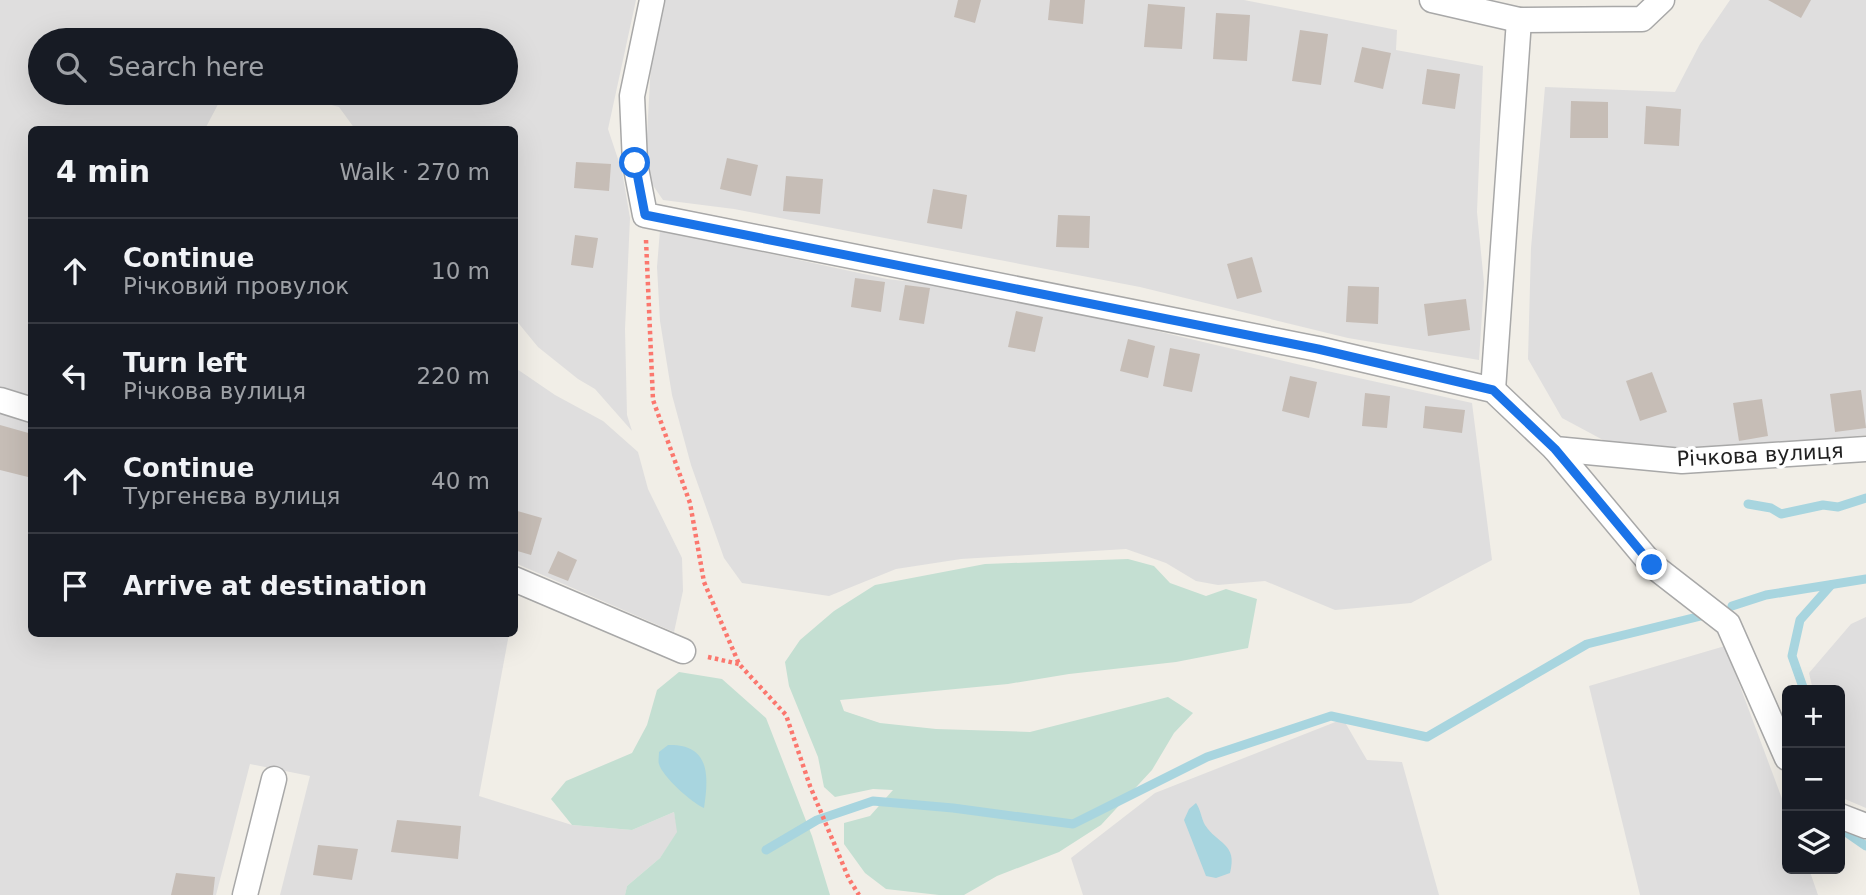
<!DOCTYPE html>
<meta charset="utf-8">
<style>
:root{--surface:#171b24;--page:#20242c;--text:#f1f3f6;--muted:#9ea1a6;--line:#363941}
body{margin:0;font-family:"DejaVu Sans",sans-serif;background:var(--page);color:var(--text)}
.controls{position:absolute;right:21px;bottom:21px;display:grid;overflow:hidden;border-radius:10px;box-shadow:0 7px 28px #0002}
.controls button{width:63px;height:63px;display:grid;place-items:center;padding:0;border:0;border-bottom:2px solid var(--line);background:var(--surface);color:var(--text);font:35px sans-serif}
.stop{position:absolute;width:21px;height:21px;margin:-16px;border:5px solid #1a73e8;border-radius:50%;background:#fff}
.stop.end{background:#1a73e8;border-color:#fff;box-shadow:0 2px 7px #0008}
.list{margin:0;padding:0;list-style:none}
h2{display:flex;justify-content:space-between;align-items:center;height:91px;margin:0;padding:0 28px;font-size:30px}
h2 small{font-size:23px;font-weight:400;color:var(--muted)}
.list li{display:grid;grid-template-columns:46px 1fr auto;gap:21px;align-items:center;box-sizing:border-box;height:105px;padding:0 28px;border-top:2px solid var(--line)}
.list b{display:block;font-size:26px;white-space:nowrap}
.list p{margin:0;font-size:23px;white-space:nowrap;color:var(--muted)}
.list em{font-size:23px;font-style:normal;color:var(--muted)}
.icon{flex:none;width:38px;height:38px;fill:none;stroke:currentColor;stroke-width:2;stroke-linecap:round;stroke-linejoin:round}
.map{position:relative;flex:none;width:1866px;height:895px;overflow:hidden}
.search{position:absolute;background:var(--surface);box-shadow:0 7px 28px #0002;left:28px;top:28px;width:490px;height:77px;display:flex;align-items:center;gap:18px;box-sizing:border-box;padding:0 24px;border-radius:38px;color:var(--muted);font-size:26px}
.panel{position:absolute;background:var(--surface);box-shadow:0 7px 28px #0002;left:28px;top:126px;width:490px;height:511px;border-radius:10px}
.map>svg:first-child{display:block}
.residential{fill:#dfdede}
.wetland{fill:#c4dfd2}
.water{fill:#a8d5df}
.lines{fill:none;stroke-linecap:round;stroke-linejoin:round}
.stream{stroke:#a8d5df;stroke-width:9}
.building{fill:#c6bdb6}
.street-casing{stroke:#a8a8a8;stroke-width:27}
.path{stroke:#fb776e;stroke-width:4.5;stroke-dasharray:3.5 3.5;stroke-linecap:butt}
.street{stroke:#fff;stroke-width:24}
.route{stroke:#1a73e8;stroke-width:9}
.labels{text-anchor:middle;stroke-width:7;stroke-linejoin:round;paint-order:stroke}
.street-label{font-size:21px;fill:#212121;stroke:#fff}
</style>
<div class="map">
<svg width="1866" height="895" viewBox="0 0 1866 895">
<rect width="100%" height="100%" fill="#f1eee7"/>
<g class="residential">
<path d="M0 0H636L608 129 622 171 630 218 625 329 627 415 632 431 595 389 578 379 538 347 515 319 514 130 355 129 339 107 286 93H506V40H40V93H224L205 129 32 130 31 397 0 387Z"/>
<path d="M665 0H1244L1397 30 1396 50 1483 66 1477 212 1484 283 1479 360 1348 338 1140 287 734 209 663 200 650 181 646 153 651 63Z"/>
<path d="M1730 0H1866V435L1782 443 1678 448 1605 441 1562 418 1528 359 1531 248 1545 87 1675 92 1700 44Z"/>
<path d="M660 230 887 279 987 291 1318 369 1472 403 1492 560 1411 603 1335 610 1265 581 1218 585 1196 581 1166 563 1126 549 961 559 896 569 829 596 742 583 724 558 691 465 672 395 660 321 657 267Z"/>
<path d="M514 367 555 395 603 421 638 452 648 489 682 558 683 591 674 632 515 563Z"/>
<path d="M0 413 31 424 32 634H509L479 796 572 825 632 830 674 812 678 832 660 858 627 886 625 895H280L310 776 250 764 216 895H0Z"/>
<path d="M1866 617V808L1840 797V690H1813L1809 673 1851 624Z"/>
<path d="M1725 646 1787 812V869H1809L1818 895H1640L1589 686Z"/>
<path d="M1343 719 1367 760 1402 762 1439 895H1083L1071 858 1155 793Z"/>
</g>
<g class="wetland">
<path d="M1128 559 1154 566 1170 583 1206 596 1226 589 1257 599 1248 648 1176 662 1069 674 1008 684 840 700 844 711 880 723 936 729 1030 732 1168 697 1193 713 1174 733 1152 770 1101 825 1059 852 997 876 964 895H939L886 889 865 873 844 844V823L870 816 893 790 873 789 835 797 824 787 818 757 789 686 785 662 800 640 834 611 875 585 985 564Z"/>
<path d="M679 672 722 679 766 718 812 836 830 895H625L627 886 660 858 677 832 674 812 632 830 572 825 551 799 566 781 632 753 647 725 657 690Z"/>
</g>
<g class="water">
<path d="M668 745C710 744 709 775 704 808 692 803 662 776 659 764 658 762 659 755 659 752Z"/>
<path d="M1196 803C1201 810 1201 818 1205 825 1217 844 1238 843 1230 873L1216 878 1206 876 1184 820 1189 809Z"/>
</g>
<g class="lines">
<g class="stream">
<path d="M1748 504 1771 508 1781 514 1823 505 1838 507 1866 498"/>
<path d="M1732 606 1766 595 1866 579"/>
<path d="M1804 690 1792 656 1800 620 1831 585"/>
<path d="M1840 828 1866 846"/>
<path d="M766 850 817 820 873 801 953 808 1073 824 1207 757 1331 716 1427 737 1587 644 1701 616"/>
</g>
</g>
<g class="building">
<path d="M958 0H981L975 23 954 17Z"/>
<path d="M1050 0H1085L1083 24 1048 20Z"/>
<path d="M1768 0H1811L1801 18Z"/>
<path d="M1148 4 1185 7 1182 49 1144 47Z"/>
<path d="M1216 13 1250 15 1247 61 1213 59Z"/>
<path d="M1300 30 1328 34 1321 85 1292 81Z"/>
<path d="M1362 47 1391 53 1383 89 1354 82Z"/>
<path d="M1427 69 1460 74 1455 109 1422 104Z"/>
<path d="M1571 101 1608 102V138H1570Z"/>
<path d="M1646 106 1681 109 1679 146 1644 144Z"/>
<path d="M727 158 758 165 751 196 720 189Z"/>
<path d="M576 162 611 164 609 191 574 188Z"/>
<path d="M786 176 823 179 820 214 783 211Z"/>
<path d="M933 189 967 195 962 229 927 223Z"/>
<path d="M1058 215 1090 216 1089 248 1056 247Z"/>
<path d="M575 235 598 238 593 268 571 265Z"/>
<path d="M1252 257 1262 292 1237 299 1227 264Z"/>
<path d="M855 278 885 282 881 312 851 307Z"/>
<path d="M905 285 930 288 924 324 899 320Z"/>
<path d="M1348 286 1379 287 1378 324 1346 322Z"/>
<path d="M1466 299 1470 330 1428 336 1424 304Z"/>
<path d="M1016 311 1043 317 1035 352 1008 347Z"/>
<path d="M1128 339 1155 346 1148 378 1120 371Z"/>
<path d="M1170 348 1200 354 1192 392 1163 386Z"/>
<path d="M1652 372 1667 412 1640 421 1626 381Z"/>
<path d="M1290 376 1317 382 1309 418 1282 411Z"/>
<path d="M1861 390 1866 428 1835 432 1830 394Z"/>
<path d="M1365 393 1390 396 1387 428 1362 426Z"/>
<path d="M1762 399 1768 436 1739 441 1733 403Z"/>
<path d="M1425 406 1465 410 1462 433 1423 428Z"/>
<path d="M0 425 32 434V478L0 470Z"/>
<path d="M514 510 542 518 531 555 514 550Z"/>
<path d="M558 551 577 560 568 581 548 573Z"/>
<path d="M397 820 461 826 458 859 391 852Z"/>
<path d="M318 845 358 849 352 880 313 875Z"/>
<path d="M176 873 215 877 213 895H171Z"/>
</g>
<g class="lines">
<defs>
<g id="street">
<path d="M652 0 632 96 635 163 645 215 1318 349 1493 390 1555 449 1682 461 1866 449"/>
<path d="M1432 0 1519 20 1642 19 1662 0"/>
<path d="M1493 390 1519 20"/>
<path d="M0 400 32 410"/>
<path d="M1555 449 1652 565 1728 624 1787 758"/>
<path d="M514 579 683 651"/>
<path d="M1840 816 1866 826"/>
<path d="M245 895 274 779"/>
</g>
</defs>
<use href="#street" class="street-casing"/>
<g class="path">
<path d="M646 240 653 400 690 503 704 582 739 664 786 715 810 786 849 879 859 895"/>
<path d="M708 657 739 664"/>
</g>
<use href="#street" class="street"/>
</g>
<g class="lines">
<path class="route" d="M635 163 645 215 1318 349 1493 390 1555 449 1652 565"/>
</g>
<g class="labels">
<g class="street-label">
<text transform="translate(1760 455) rotate(-3)" y="7">Річкова вулиця</text>
</g>
</g>
</svg>
<div class="controls">
<button>+</button>
<button>−</button>
<button><svg class="icon" aria-label="layers" viewBox="0 0 24 24"><path d="M12 4l9 5-9 5-9-5zM3 14l9 5 9-5"/></svg></button>
</div>
<div class="stop" style="left:635px;top:163px"></div>
<div class="stop end" style="left:1652px;top:565px"></div>
<div class="search"><svg class="icon" aria-label="search" viewBox="0 0 24 24"><circle cx="10" cy="10" r="6"/><path d="M15 15l6 6"/></svg>Search here</div>
<section class="panel">
<h2>4 min<small>Walk · 270 m</small></h2>
<ul class="list">
<li><svg class="icon" aria-label="ahead" viewBox="0 0 24 24"><path d="M12 20V5M6 11l6-6 6 6"/></svg><div><b>Continue</b><p>Річковий провулок</p></div><em>10 m</em></li>
<li><svg class="icon" aria-label="left" viewBox="0 0 24 24"><path d="M17 20v-9H6M10 6l-5 5 5 5"/></svg><div><b>Turn left</b><p>Річкова вулиця</p></div><em>220 m</em></li>
<li><svg class="icon" aria-label="ahead" viewBox="0 0 24 24"><path d="M12 20V5M6 11l6-6 6 6"/></svg><div><b>Continue</b><p>Тургенєва вулиця</p></div><em>40 m</em></li>
<li><svg class="icon" aria-label="arrive" viewBox="0 0 24 24"><path d="M6 21V4h12l-3 4 3 4H6"/></svg><div><b>Arrive at destination</b></div></li>
</ul>
</section>
</div>
